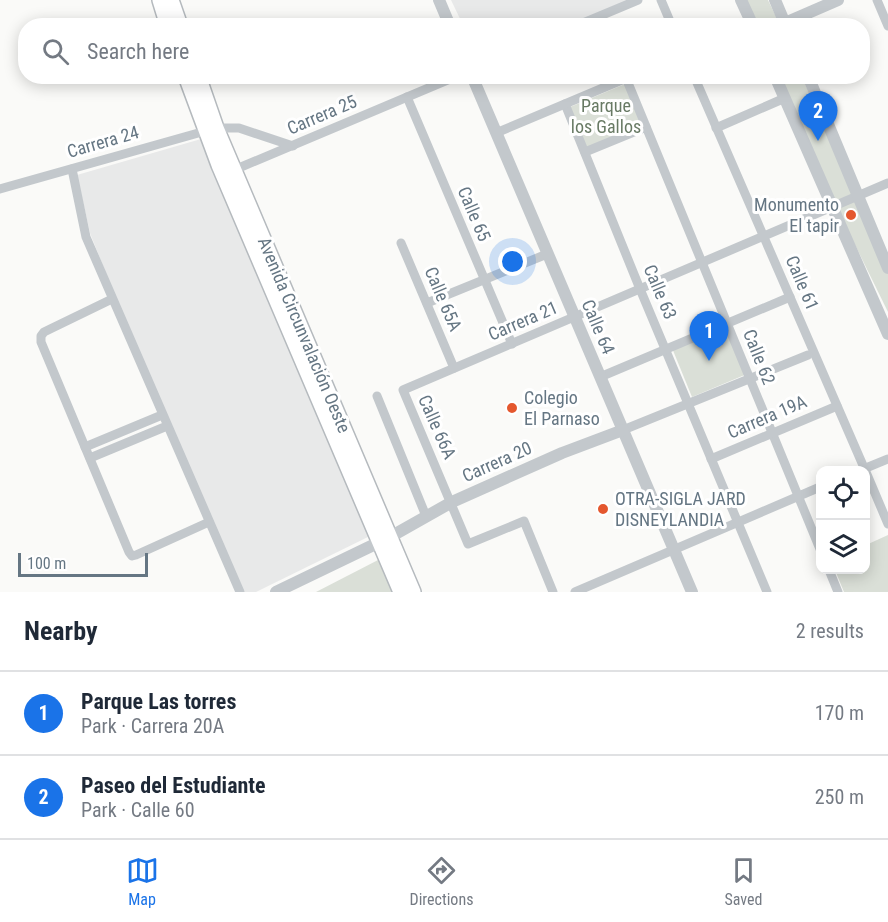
<!DOCTYPE html>
<meta charset="utf-8">
<style>
:root{--surface:#fff;--page:#f2f2f3;--text:#1f2937;--muted:#747a83;--line:#e0e1e3;--accent:#1a73e8}
body{margin:0;font-family:"Roboto Condensed",sans-serif;background:var(--page);color:var(--text)}
.controls{position:absolute;right:18px;bottom:18px;display:grid;overflow:hidden;border-radius:12px;box-shadow:0 3px 15px #0003}
.controls button{width:54px;height:54px;display:grid;place-items:center;padding:0;border:0;border-bottom:2px solid var(--line);background:var(--surface);color:var(--text);font:30px sans-serif}
.scale{position:absolute;left:18px;bottom:15px;width:130px;box-sizing:border-box;padding-left:6px;border:3px solid #657683;border-top:0;font-size:16px;line-height:21px;white-space:nowrap;color:#657683;-webkit-text-stroke:4px #fff;paint-order:stroke}
.you{position:absolute;left:513px;top:262px;width:21px;height:21px;margin:-15px;border:4px solid #fff;border-radius:50%;background:#1a73e8;box-shadow:0 0 0 9px #1a73e833}
.badge{display:grid;place-items:center;width:39px;height:39px;border-radius:50%;background:var(--accent);color:#fff;font-size:20px;font-weight:700}
.pin{position:absolute;translate:-50% -50px;filter:drop-shadow(0 2px 3px #0008)}
.pin::after{content:'';position:absolute;top:32px;width:21px;height:18px;background:inherit;clip-path:polygon(0 0,100% 0,50% 100%)}
.list{margin:0;padding:0;list-style:none}
h2{display:flex;justify-content:space-between;align-items:center;height:78px;margin:0;padding:0 24px;font-size:26px}
h2 small{font-size:20px;font-weight:400;color:var(--muted)}
.list li{display:grid;grid-template-columns:39px 1fr auto;gap:18px;align-items:center;box-sizing:border-box;height:84px;padding:0 24px;border-top:2px solid var(--line)}
.list b{display:block;font-size:22px;white-space:nowrap}
.list p{margin:0;font-size:20px;white-space:nowrap;color:var(--muted)}
.list em{font-size:20px;font-style:normal;color:var(--muted)}
.icon{flex:none;width:33px;height:33px;fill:none;stroke:currentColor;stroke-width:2;stroke-linecap:round;stroke-linejoin:round}
.map{position:relative;flex:none;width:888px;height:592px;overflow:hidden}
.search{position:absolute;background:var(--surface);box-shadow:0 3px 15px #0003;left:18px;right:18px;top:18px;height:66px;display:flex;align-items:center;gap:15px;box-sizing:border-box;padding:0 21px;border-radius:24px;color:var(--muted);font-size:22px}
.sheet{height:246px;background:var(--surface)}
nav{display:flex;justify-content:space-around;align-items:center;box-sizing:border-box;height:84px;border-top:2px solid var(--line);background:var(--surface);font-size:16px;color:var(--muted)}
nav a{display:grid;justify-items:center;gap:3px}
nav .on{color:var(--accent)}
.map>svg:first-child{display:block}
.built{fill:#e8e9e9}
.green{fill:#dadfd7}
.lines{fill:none;stroke-linecap:round;stroke-linejoin:round}
.primary-casing{stroke:#b5babe;stroke-width:18}
.minor{stroke:#c3c8cc;stroke-width:9}
.tertiary{stroke:#c3c8cc;stroke-width:12}
.primary{stroke:#fff;stroke-width:15}
.poi-dot{fill:#e4572e;stroke:#fff;stroke-width:2}
.labels{text-anchor:middle;stroke-width:6;stroke-linejoin:round;paint-order:stroke}
.park-label{font-size:18px;fill:#687a64;stroke:#fff}
.street-label{font-size:18px;fill:#657683;stroke:#fff}
.poi-label{font-size:18px;fill:#657683;stroke:#fff;text-anchor:start}
</style>
<div class="map">
<svg width="888" height="592" viewBox="0 0 888 592">
<rect width="100%" height="100%" fill="#fafaf8"/>
<g class="built">
<path d="M451 0H634L573 26 463 25Z"/>
<path d="M201 139 370 536 256 592H244L113 291 90 233 77 175Z"/>
</g>
<g class="green">
<path d="M744 0H768L780 25H755Z"/>
<path d="M778 77H802L888 274V312L836 206Z"/>
<path d="M625 84 642 127 587 149 570 107Z"/>
<path d="M724 325 747 374 692 397 672 348Z"/>
<path d="M888 535V592H844L835 570H866V545Z"/>
<path d="M380 559 394 592H316Z"/>
</g>
<g class="lines">
<defs>
<g id="primary">
<path d="M160 0 168 26"/>
<path d="M171 0 180 26"/>
<path d="M186 76 219 165 401 592"/>
<path d="M198 76 216 128 413 592"/>
</g>
</defs>
<use href="#primary" class="primary-casing"/>
<g class="minor">
<path d="M661 0 672 26"/>
<path d="M877 0 888 26"/>
<path d="M576 26 638 0"/>
<path d="M694 76 865 470"/>
<path d="M626 78 820 549"/>
<path d="M407 97 512 344"/>
<path d="M565 104 640 289 767 592"/>
<path d="M716 128 785 98"/>
<path d="M496 133 629 77"/>
<path d="M585 152 646 127"/>
<path d="M72 169 86 237 240 592"/>
<path d="M234 170 457 76"/>
<path d="M0 189 216 128H239L293 146"/>
<path d="M401 243 454 368"/>
<path d="M112 299 44 332 41 336V342L129 552 132 556 136 555 209 522"/>
<path d="M427 303 547 254"/>
<path d="M600 377 790 297"/>
<path d="M377 396 426 516"/>
<path d="M623 430 808 355"/>
<path d="M85 447 162 415"/>
<path d="M90 458 167 426"/>
<path d="M711 459 837 406"/>
<path d="M861 470 888 459"/>
<path d="M866 472 888 524"/>
<path d="M829 570 838 592"/>
<path d="M553 592 524 521 468 544 403 390 888 183"/>
<path d="M575 592 820 487"/>
</g>
<g class="tertiary">
<path d="M439 0 450 26"/>
<path d="M741 0 753 26"/>
<path d="M775 0 786 26"/>
<path d="M785 23 838 0"/>
<path d="M472 76 692 592"/>
<path d="M775 76 888 334"/>
<path d="M808 76 888 268"/>
<path d="M276 592 390 537 452 502 562 453 623 430"/>
</g>
<use href="#primary" class="primary"/>
</g>
<g class="poi-dot">
<circle cx="851" cy="215" r="6"/>
<circle cx="512" cy="408" r="6"/>
<circle cx="603" cy="509" r="6"/>
</g>
<g class="labels">
<g class="park-label">
<text x="606" y="112">Parque<tspan x="606" dy="21">los Gallos</tspan></text>
</g>
<g class="street-label">
<text transform="translate(322 115) rotate(-23)" y="6">Carrera 25</text>
<text transform="translate(103 142) rotate(-16)" y="6">Carrera 24</text>
<text transform="translate(474 214) rotate(67)" y="6">Calle 65</text>
<text transform="translate(802 283) rotate(67)" y="6">Calle 61</text>
<text transform="translate(660 292) rotate(67)" y="6">Calle 63</text>
<text transform="translate(443 299) rotate(67)" y="6">Calle 65A</text>
<text transform="translate(523 321) rotate(-23)" y="6">Carrera 21</text>
<text transform="translate(598 327) rotate(67)" y="6">Calle 64</text>
<text transform="translate(304 335) rotate(67)" y="6">Avenida Circunvalación Oeste</text>
<text transform="translate(759 357) rotate(68)" y="6">Calle 62</text>
<text transform="translate(767 417) rotate(-23)" y="6">Carrera 19A</text>
<text transform="translate(437 427) rotate(66)" y="6">Calle 66A</text>
<text transform="translate(497 462) rotate(-24)" y="6">Carrera 20</text>
</g>
<g class="poi-label">
<text x="839" y="211" text-anchor="end">Monumento<tspan x="839" dy="21">El tapir</tspan></text>
<text x="524" y="404">Colegio<tspan x="524" dy="21">El Parnaso</tspan></text>
<text x="615" y="505">OTRA-SIGLA JARD<tspan x="615" dy="21">DISNEYLANDIA</tspan></text>
</g>
</g>
</svg>
<div class="controls">
<button><svg class="icon" aria-label="locate" viewBox="0 0 24 24"><circle cx="12" cy="12" r="6"/><path d="M12 2v4M12 18v4M2 12h4M18 12h4"/></svg></button>
<button><svg class="icon" aria-label="layers" viewBox="0 0 24 24"><path d="M12 4l9 5-9 5-9-5zM3 14l9 5 9-5"/></svg></button>
</div>
<div class="scale">100 m</div>
<div class="you"></div>
<div class="pin badge" style="left:709px;top:361px">1</div>
<div class="pin badge" style="left:818px;top:141px">2</div>
<div class="search"><svg class="icon" aria-label="search" viewBox="0 0 24 24"><circle cx="10" cy="10" r="6"/><path d="M15 15l6 6"/></svg>Search here</div>
</div>
<section class="sheet">
<h2>Nearby<small>2 results</small></h2>
<ul class="list">
<li><span class="badge">1</span><div><b>Parque Las torres</b><p>Park · Carrera 20A</p></div><em>170 m</em></li>
<li><span class="badge">2</span><div><b>Paseo del Estudiante</b><p>Park · Calle 60</p></div><em>250 m</em></li>
</ul>
</section>
<nav>
<a class="on"><svg class="icon" aria-label="map" viewBox="0 0 24 24"><path d="M3 6l6-2 6 2 6-2v14l-6 2-6-2-6 2zM9 4v14M15 6v14"/></svg>Map</a>
<a><svg class="icon" aria-label="directions" viewBox="0 0 24 24"><path d="M12 3l9 9-9 9-9-9zM9 14v-3h6M13 9l2 2-2 2"/></svg>Directions</a>
<a><svg class="icon" aria-label="saved" viewBox="0 0 24 24"><path d="M7 4h10v16l-5-4-5 4z"/></svg>Saved</a>
</nav>
